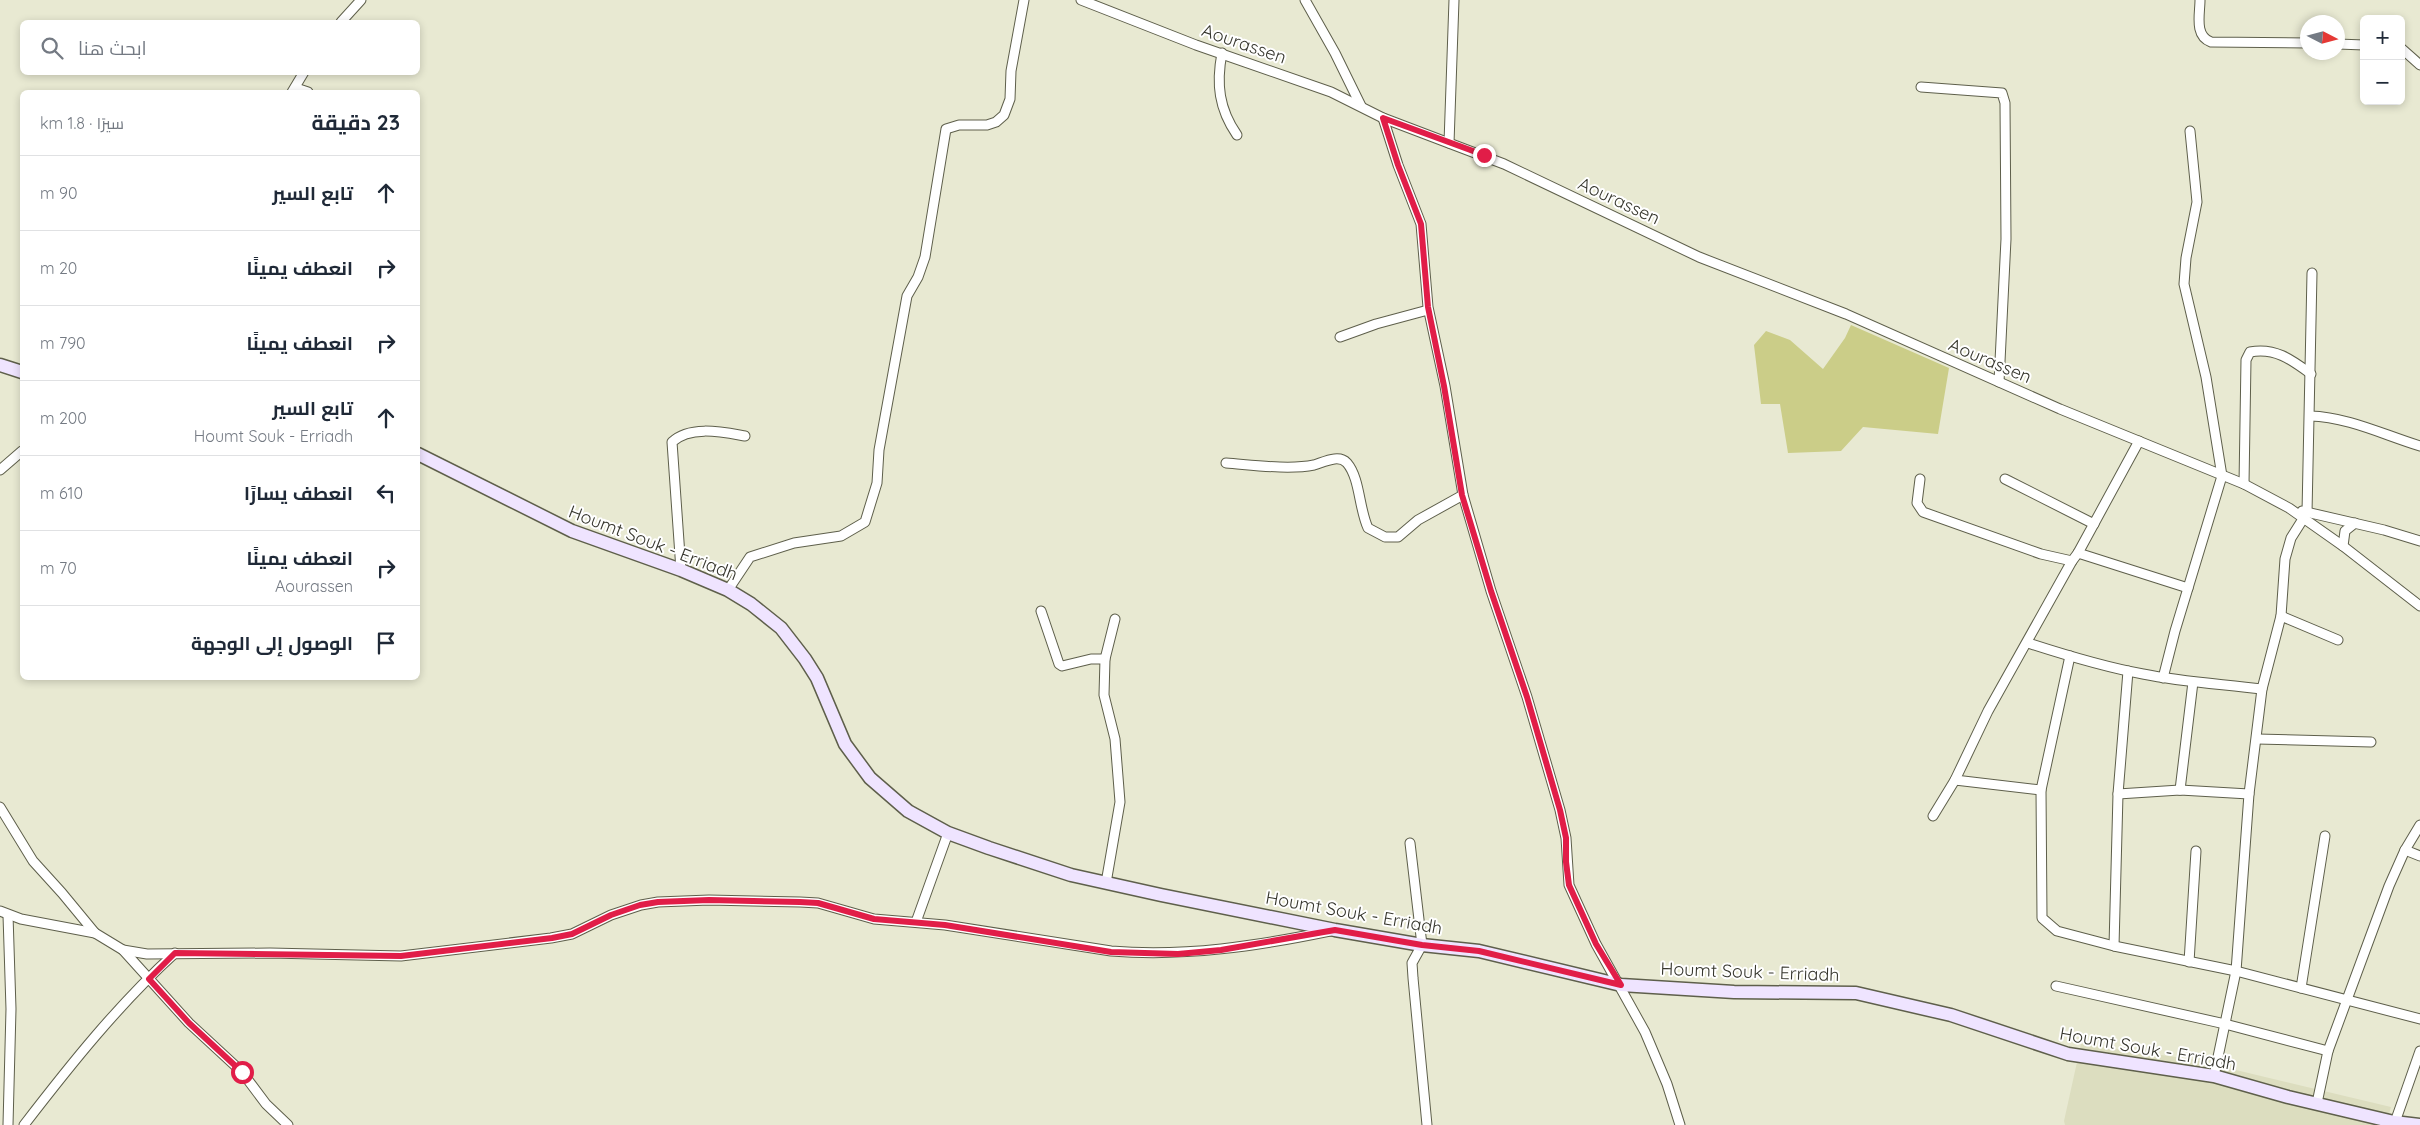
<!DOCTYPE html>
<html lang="ar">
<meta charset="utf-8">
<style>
:root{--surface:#fff;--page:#f2f2f3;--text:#1f2937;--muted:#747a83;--line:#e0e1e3}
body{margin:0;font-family:Quicksand,Cairo,sans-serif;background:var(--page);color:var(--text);direction:rtl}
.controls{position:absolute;right:15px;top:15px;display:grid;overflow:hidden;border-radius:8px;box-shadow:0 2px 8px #0003}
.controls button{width:45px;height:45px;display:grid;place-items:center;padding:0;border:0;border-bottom:1px solid var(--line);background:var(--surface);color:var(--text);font:25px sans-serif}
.compass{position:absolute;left:2300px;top:15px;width:45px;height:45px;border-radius:50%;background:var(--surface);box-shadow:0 2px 8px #0003;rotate:96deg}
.stop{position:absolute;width:15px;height:15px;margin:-11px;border:4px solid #e11d48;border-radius:50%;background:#fff}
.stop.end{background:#e11d48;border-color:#fff;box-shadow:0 1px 5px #0008}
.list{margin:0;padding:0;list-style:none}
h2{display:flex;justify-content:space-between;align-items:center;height:65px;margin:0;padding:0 20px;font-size:21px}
h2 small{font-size:16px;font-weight:400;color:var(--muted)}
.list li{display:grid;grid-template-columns:32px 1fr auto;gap:15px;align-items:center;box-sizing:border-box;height:75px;padding:0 20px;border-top:1px solid var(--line)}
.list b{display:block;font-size:19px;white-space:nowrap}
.list p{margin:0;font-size:16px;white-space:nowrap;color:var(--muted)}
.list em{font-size:16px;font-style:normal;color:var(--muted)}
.icon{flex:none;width:28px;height:28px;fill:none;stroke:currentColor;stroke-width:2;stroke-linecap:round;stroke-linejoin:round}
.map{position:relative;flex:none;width:2420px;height:1125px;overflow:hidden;direction:ltr}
.search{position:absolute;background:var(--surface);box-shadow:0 2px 8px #0003;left:20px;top:20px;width:400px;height:55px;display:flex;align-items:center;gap:12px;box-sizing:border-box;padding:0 18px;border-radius:8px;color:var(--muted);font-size:19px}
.panel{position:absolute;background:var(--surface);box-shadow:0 2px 8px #0003;left:20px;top:90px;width:400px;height:590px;border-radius:8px;direction:rtl}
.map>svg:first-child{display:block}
.built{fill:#dcddbf}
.green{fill:#cbcd88}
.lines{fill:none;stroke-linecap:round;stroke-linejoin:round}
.street-casing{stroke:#5e5f4b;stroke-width:11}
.secondary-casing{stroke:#5e5f4b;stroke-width:15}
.street{stroke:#fff;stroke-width:9}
.secondary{stroke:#efe4ff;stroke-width:12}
.route{stroke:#e11d48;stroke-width:6}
.labels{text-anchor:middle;stroke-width:4;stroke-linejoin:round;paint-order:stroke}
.street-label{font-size:18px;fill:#36362d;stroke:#fff}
</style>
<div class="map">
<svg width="2420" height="1125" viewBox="0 0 2420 1125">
<rect width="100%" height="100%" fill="#e8e9d2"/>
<path class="built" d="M2081 1044 2190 1059 2391 1107 2386 1124 2390 1125H2065L2064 1121Z"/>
<path class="green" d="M1851 325 1949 368 1938 434 1863 427 1841 451 1788 453 1780 404H1761L1754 345 1766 331 1790 340 1823 369 1845 338Z"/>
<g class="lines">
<defs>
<g id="street">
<path d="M1081 0 1196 45 1331 92 1383 118 1504 164 1699 257 1846 314 2060 409 2244 484 2289 508 2343 546 2420 606"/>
<path d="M1305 0 1335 53 1361 106"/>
<path d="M2200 0C2200 14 2194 36 2211 42L2308 43"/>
<path d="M341 22 361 0"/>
<path d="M2338 44 2364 45"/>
<path d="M2401 48 2420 65"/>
<path d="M1222 53C1216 84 1219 109 1237 135"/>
<path d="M1921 87 2002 93 2005 103 2006 239 1999 382"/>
<path d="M296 88 308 92"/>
<path d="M292 92 304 72"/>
<path d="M1383 118 1398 165 1421 224 1428 307 1445 386 1463 495 1491 591 1527 697 1560 810 1566 838 1569 885 1596 944 1645 1032 1667 1084 1680 1125"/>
<path d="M1449 143 1454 0"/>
<path d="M1340 337 1376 324 1428 310"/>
<path d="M2310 416C2348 417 2384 435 2420 446"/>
<path d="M1226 463C1253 465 1289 470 1314 465 1324 462 1339 454 1347 463 1360 478 1359 509 1368 528L1385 537H1398L1418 520 1463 495"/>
<path d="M0 470 22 451"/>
<path d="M1920 479 1917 503 1923 512 2041 554 2072 561"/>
<path d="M2005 479 2094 524"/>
<path d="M2244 484 2246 360 2250 352C2275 347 2292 360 2311 374"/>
<path d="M2302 511 2384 530 2420 541"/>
<path d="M2307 513 2312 273"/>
<path d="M2343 546 2345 531 2355 523"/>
<path d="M2078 553 2188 588"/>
<path d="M681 570 672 442C690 425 722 432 745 436"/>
<path d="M728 590 750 557 794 543 841 536 865 522 877 483 879 450 907 296 918 277 925 257 946 129 959 125H987L996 122 1004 115 1010 99 1011 71 1024 0"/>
<path d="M1041 611 1059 664 1062 666 1091 659H1105"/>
<path d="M2281 616 2338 640"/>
<path d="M2028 643C2065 655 2104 667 2143 674 2182 682 2222 684 2262 689"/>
<path d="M2070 656 2041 790 2042 918 2057 931 2114 946 2236 971 2420 1019"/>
<path d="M2163 678 2175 631 2222 476 2206 377 2184 284 2186 258 2197 202 2190 131"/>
<path d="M2257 739 2371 742"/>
<path d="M1955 780 2041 790"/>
<path d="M2180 790 2193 682"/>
<path d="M2118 794 2180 790 2249 794"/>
<path d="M0 807 33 861 62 893 95 933 123 950 189 1023 242 1072 266 1104 288 1125"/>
<path d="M1933 816 1955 780 1988 711 2072 561 2078 553 2139 441"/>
<path d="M1410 843 1422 945 1412 963 1413 978 1427 1125"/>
<path d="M2405 850 2420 856"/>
<path d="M1106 883 1120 802 1115 739 1104 695 1105 659 1115 619"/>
<path d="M0 911 21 919 95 933"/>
<path d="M916 922 948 833"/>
<path d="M2114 946 2118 794 2128 671"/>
<path d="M123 950 147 954 270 953 401 956 551 938 572 934 611 915 641 905 658 902 709 900 800 902 818 903 874 919 945 925 1111 951C1186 957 1257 946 1330 931"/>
<path d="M2189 962 2196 851"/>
<path d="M2056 986 2225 1024 2328 1051 2317 1103"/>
<path d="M2301 988 2325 836"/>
<path d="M2328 1051 2389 886 2405 850 2420 825"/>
<path d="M2214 1076 2236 971 2249 794 2262 689 2281 616 2285 559 2291 538 2303 519"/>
<path d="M8 1125 11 1009 8 915"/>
<path d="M24 1125C71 1064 118 1005 175 953"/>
<path d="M2394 1125 2420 1051"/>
</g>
<g id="secondary">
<path d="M0 365 22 372"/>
<path d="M418 454 572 531 681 570 728 590 751 604 781 628 805 659 817 678 845 744 870 778 908 811 948 833 989 848 1071 875 1161 895 1335 930 1422 945 1479 951 1621 985 1734 992 1856 993 1951 1015 2068 1054 2214 1076 2288 1097 2394 1122 2420 1125"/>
</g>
</defs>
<use href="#street" class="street-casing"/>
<use href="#secondary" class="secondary-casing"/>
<use href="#street" class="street"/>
<use href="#secondary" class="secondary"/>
</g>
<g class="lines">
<path class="route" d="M242 1072 189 1023 149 979 175 953 401 956 552 938 572 934 611 915 640 905 658 902 709 900 800 902 818 903 874 919 945 925 1111 952 1178 954 1221 950 1335 930 1422 945 1479 951 1621 985 1596 944 1569 885 1566 862V838L1560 810 1527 697 1491 591 1462 495 1444 386 1428 307 1421 224 1398 165 1383 118 1484 155"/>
</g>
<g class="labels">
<g class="street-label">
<text transform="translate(1244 44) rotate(19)" y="6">Aourassen</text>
<text transform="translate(1619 201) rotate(25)" y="6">Aourassen</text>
<text transform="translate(1990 361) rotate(23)" y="6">Aourassen</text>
<text transform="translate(653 543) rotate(21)" y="6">Houmt Souk - Erriadh</text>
<text transform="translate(1354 913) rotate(10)" y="6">Houmt Souk - Erriadh</text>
<text transform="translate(1750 972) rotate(2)" y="6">Houmt Souk - Erriadh</text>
<text transform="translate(2148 1049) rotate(10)" y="6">Houmt Souk - Erriadh</text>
</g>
</g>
</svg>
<div class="controls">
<button>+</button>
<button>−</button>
</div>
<svg class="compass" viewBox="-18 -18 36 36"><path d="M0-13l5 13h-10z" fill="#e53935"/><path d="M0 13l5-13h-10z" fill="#747a83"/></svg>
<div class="stop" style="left:242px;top:1072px"></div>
<div class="stop end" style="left:1484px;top:155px"></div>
<div class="search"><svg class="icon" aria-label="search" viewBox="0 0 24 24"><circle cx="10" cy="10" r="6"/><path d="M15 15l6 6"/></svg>ابحث هنا</div>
<section class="panel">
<h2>23 دقيقة<small>سيرًا · 1.8 km</small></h2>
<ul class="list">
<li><svg class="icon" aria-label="ahead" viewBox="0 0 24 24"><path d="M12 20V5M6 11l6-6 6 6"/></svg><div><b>تابع السير</b></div><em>90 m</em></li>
<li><svg class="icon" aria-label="right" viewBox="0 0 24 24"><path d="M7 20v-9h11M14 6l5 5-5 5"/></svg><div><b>انعطف يمينًا</b></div><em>20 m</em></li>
<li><svg class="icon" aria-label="right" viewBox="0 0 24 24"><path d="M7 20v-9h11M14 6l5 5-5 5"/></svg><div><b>انعطف يمينًا</b></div><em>790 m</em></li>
<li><svg class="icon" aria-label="ahead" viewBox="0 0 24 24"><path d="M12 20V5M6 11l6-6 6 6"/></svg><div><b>تابع السير</b><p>Houmt Souk - Erriadh</p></div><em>200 m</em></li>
<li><svg class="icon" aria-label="left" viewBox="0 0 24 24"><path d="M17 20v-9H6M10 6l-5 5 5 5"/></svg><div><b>انعطف يسارًا</b></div><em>610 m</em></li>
<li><svg class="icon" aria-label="right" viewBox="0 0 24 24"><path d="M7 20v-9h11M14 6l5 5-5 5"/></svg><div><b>انعطف يمينًا</b><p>Aourassen</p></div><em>70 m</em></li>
<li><svg class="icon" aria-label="arrive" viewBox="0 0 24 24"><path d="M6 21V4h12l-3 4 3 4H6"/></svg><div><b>الوصول إلى الوجهة</b></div></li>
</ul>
</section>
</div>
